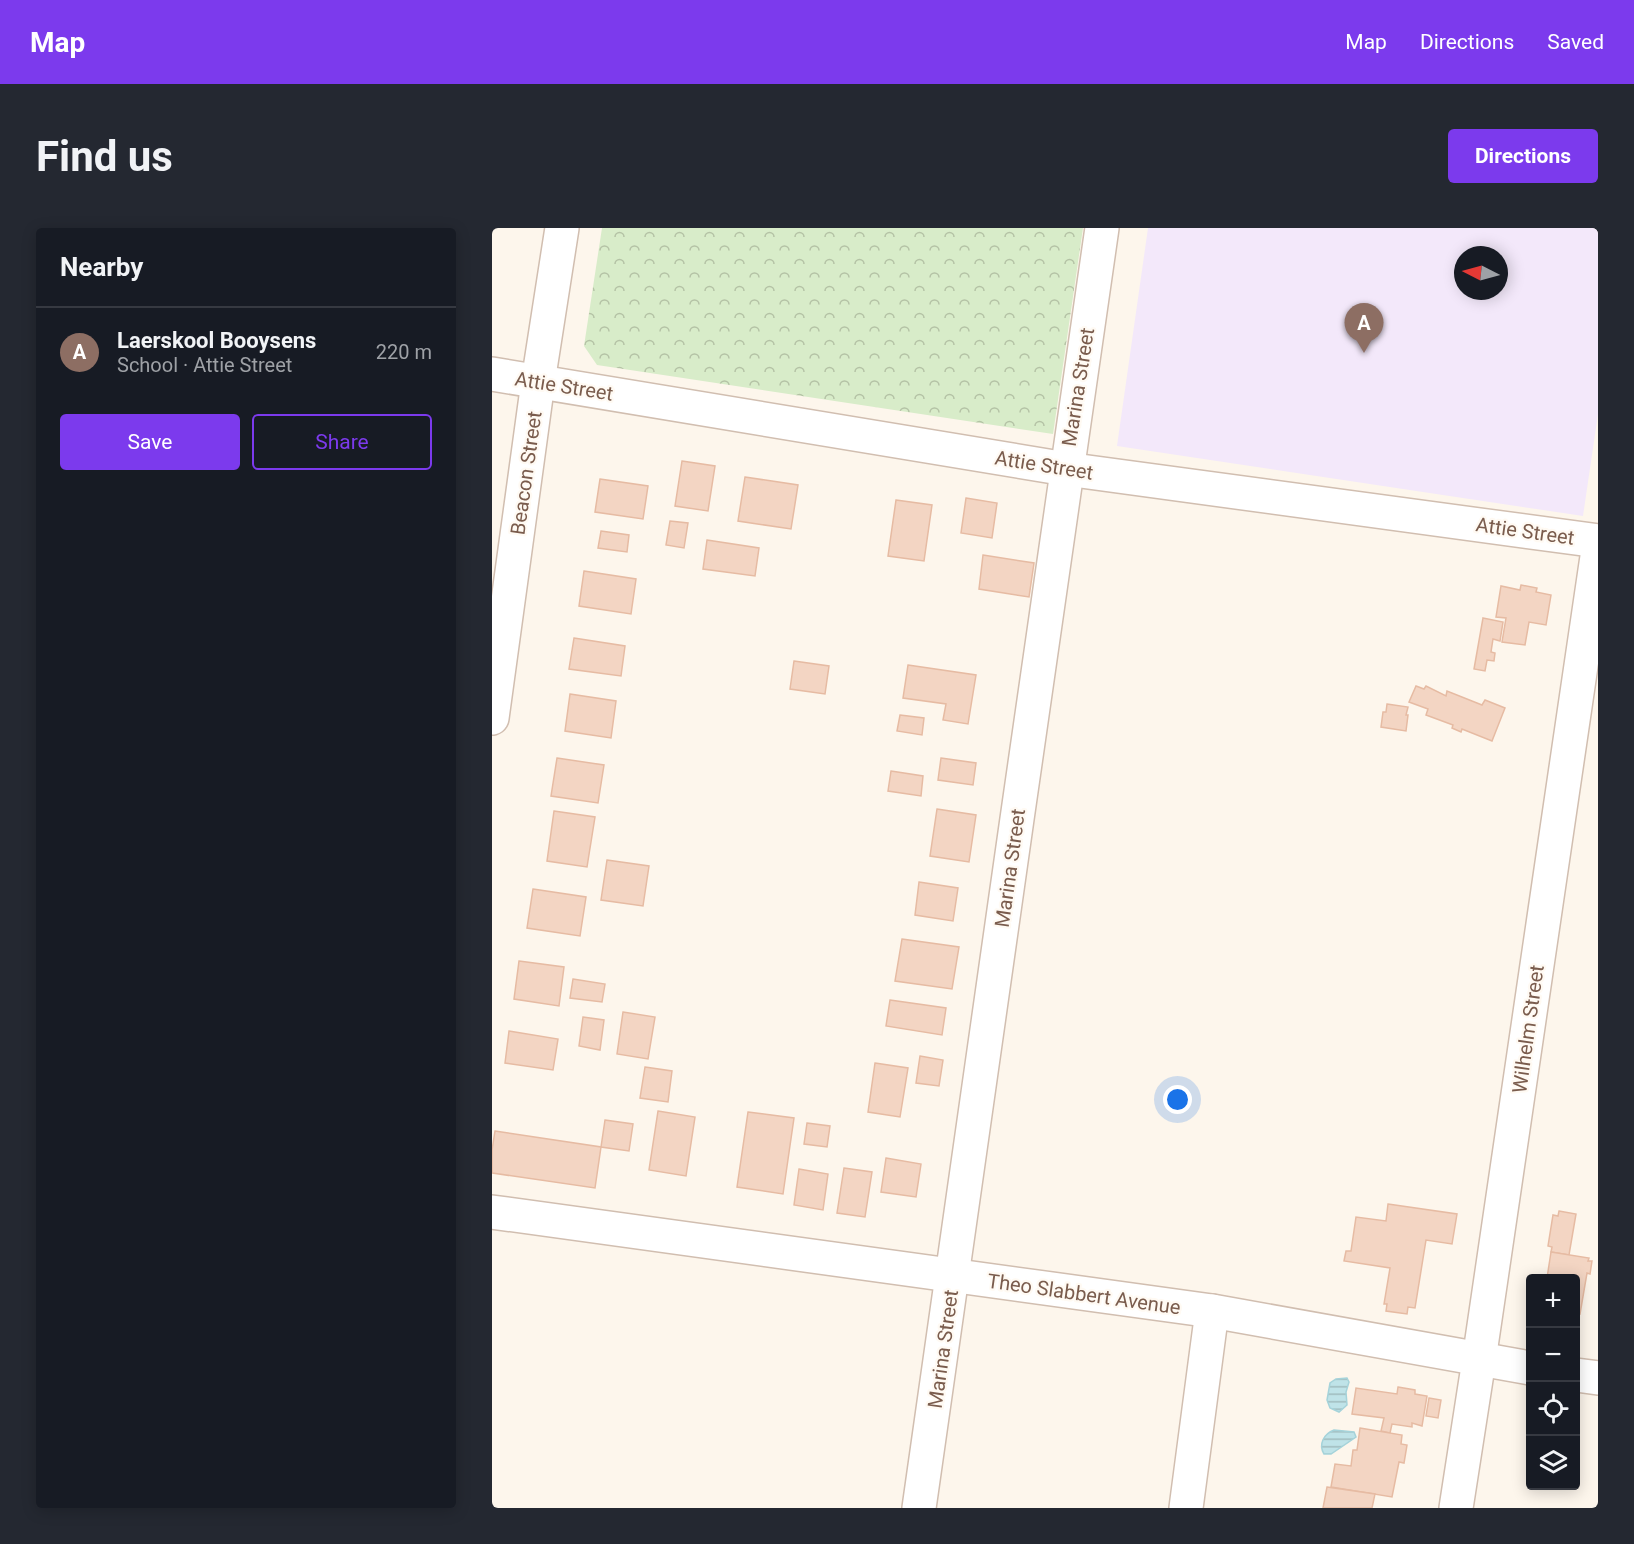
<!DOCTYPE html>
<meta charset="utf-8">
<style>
:root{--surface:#171b24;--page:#242831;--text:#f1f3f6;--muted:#9ea1a6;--line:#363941;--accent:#7c3aed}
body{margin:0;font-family:Roboto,sans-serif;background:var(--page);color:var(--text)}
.controls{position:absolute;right:18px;bottom:18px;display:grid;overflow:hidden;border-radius:6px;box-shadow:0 3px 15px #0003}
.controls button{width:54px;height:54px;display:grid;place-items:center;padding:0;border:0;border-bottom:2px solid var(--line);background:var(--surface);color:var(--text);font:30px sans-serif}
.compass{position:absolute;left:962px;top:18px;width:54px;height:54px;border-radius:50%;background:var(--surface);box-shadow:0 3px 15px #0003;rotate:276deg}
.you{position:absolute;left:686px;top:872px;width:21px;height:21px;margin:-15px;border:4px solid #fff;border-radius:50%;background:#1a73e8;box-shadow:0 0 0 9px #1a73e833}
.badge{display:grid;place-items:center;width:39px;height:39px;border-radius:50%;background:var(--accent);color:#fff;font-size:20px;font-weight:700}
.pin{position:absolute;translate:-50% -50px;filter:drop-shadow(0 2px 3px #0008)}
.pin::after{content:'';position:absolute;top:32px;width:21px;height:18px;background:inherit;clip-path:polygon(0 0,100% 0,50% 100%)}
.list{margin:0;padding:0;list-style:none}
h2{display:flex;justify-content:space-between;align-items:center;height:78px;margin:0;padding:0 24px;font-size:26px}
h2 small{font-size:20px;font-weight:400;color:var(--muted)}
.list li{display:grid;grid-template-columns:39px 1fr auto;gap:18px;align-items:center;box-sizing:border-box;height:90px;padding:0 24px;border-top:2px solid var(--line)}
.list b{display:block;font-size:22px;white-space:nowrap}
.list p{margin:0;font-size:20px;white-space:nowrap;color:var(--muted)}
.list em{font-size:20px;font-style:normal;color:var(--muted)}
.actions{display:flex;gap:12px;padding:18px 24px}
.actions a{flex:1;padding:14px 0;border:2px solid var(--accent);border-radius:6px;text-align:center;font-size:21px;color:var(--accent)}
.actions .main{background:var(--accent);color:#fff}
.icon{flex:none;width:33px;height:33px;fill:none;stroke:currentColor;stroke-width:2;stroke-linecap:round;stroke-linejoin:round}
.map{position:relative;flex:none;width:1106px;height:1280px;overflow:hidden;border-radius:6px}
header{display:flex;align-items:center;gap:36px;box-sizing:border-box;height:84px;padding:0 30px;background:var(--accent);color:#fff}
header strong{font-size:28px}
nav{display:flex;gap:33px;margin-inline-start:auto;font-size:21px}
.intro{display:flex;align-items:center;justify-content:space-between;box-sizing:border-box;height:144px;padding:0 36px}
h1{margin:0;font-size:42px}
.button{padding:15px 27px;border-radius:6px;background:var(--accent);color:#fff;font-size:21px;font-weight:700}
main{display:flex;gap:36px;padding:0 36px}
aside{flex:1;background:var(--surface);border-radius:6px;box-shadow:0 3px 15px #0003}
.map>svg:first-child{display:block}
.education{fill:#f3e8fa;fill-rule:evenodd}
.park{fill:url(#park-crowns)}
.water{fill:url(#water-rules);stroke:#a5d3da;stroke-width:1.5}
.building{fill:#f3d5c3;stroke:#e6bba3;stroke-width:1.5}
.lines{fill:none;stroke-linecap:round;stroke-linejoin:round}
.minor-casing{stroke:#d1beb0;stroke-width:36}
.minor{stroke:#fff;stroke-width:33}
.labels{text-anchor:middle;stroke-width:4.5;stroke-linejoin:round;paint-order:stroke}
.street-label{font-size:20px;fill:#7a5c4d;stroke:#fffaf3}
</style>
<header>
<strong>Map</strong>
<nav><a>Map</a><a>Directions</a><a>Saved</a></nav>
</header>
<div class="intro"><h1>Find us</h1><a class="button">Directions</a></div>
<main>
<aside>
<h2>Nearby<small></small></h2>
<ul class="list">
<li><span class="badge" style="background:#8d6e63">A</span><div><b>Laerskool Booysens</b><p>School · Attie Street</p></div><em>220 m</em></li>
</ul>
<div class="actions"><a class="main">Save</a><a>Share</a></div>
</aside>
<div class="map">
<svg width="1106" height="1280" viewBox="0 0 1106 1280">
<defs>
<pattern id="park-crowns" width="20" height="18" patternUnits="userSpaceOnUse" patternTransform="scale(1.5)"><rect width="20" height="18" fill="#d8ecc9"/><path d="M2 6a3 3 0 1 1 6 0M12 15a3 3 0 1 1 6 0" fill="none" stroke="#b4c2a5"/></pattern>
<pattern id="water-rules" width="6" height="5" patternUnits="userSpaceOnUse" patternTransform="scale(1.5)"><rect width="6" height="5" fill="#bfe3e8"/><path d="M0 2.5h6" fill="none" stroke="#a0bbbe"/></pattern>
</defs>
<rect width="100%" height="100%" fill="#fdf6ec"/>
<path class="education" d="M656 0H1106V186L1091 288 625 218ZM971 27H1007V63H971Z"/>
<path class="park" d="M110 0H591L561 206 105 137 92 118Z"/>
<g class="water">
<path d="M855 1150 857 1154 854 1164 855 1177 847 1184 838 1180 835 1172 838 1155 844 1151Z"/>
<path d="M842 1202 862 1204 864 1209 839 1226H832C826 1216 832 1206 842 1202Z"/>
</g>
<g class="building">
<path d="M190 233 223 238 216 283 183 278Z"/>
<path d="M253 249 306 257 299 301 246 293Z"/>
<path d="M108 251 156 258 151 291 103 284Z"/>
<path d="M474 270 505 275 500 310 469 305Z"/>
<path d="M404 272 440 277 432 333 396 328Z"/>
<path d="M178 293 196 295 192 320 174 317Z"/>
<path d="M109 303 137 307 135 324 106 320Z"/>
<path d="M215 312 267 320 263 348 211 341Z"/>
<path d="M491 327 542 335 537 369 487 361Z"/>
<path d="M92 343 144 351 139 386 87 378Z"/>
<path d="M1029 357 1045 360 1044 364 1059 367 1054 397 1037 394 1033 417 1010 414 1014 390 1004 389 1009 358 1028 362Z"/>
<path d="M991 390 1011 394 1008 413 1001 411 999 424 1003 425 1002 433 995 432 993 443 982 441Z"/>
<path d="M82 410 133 418 129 448 77 441Z"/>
<path d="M302 433 337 438 333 466 298 461Z"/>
<path d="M416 437 484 447 476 496 451 492 454 476 411 470Z"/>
<path d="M924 458 932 461 934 458 954 468 955 463 990 477 993 472 1013 480 1000 513 970 501 969 504 960 500 961 497 934 487 936 481 917 474Z"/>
<path d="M78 466 124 473 119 510 73 503Z"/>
<path d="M895 476 916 479 914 487H916L914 503 889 499 891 484H894Z"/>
<path d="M408 487 432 490 430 507 405 503Z"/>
<path d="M65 530 112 537 106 575 59 568Z"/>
<path d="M449 530 484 535 481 557 446 552Z"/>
<path d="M399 543 431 548 429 568 396 563Z"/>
<path d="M445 581 484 587 477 634 438 628Z"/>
<path d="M62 583 103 589 95 639 55 633Z"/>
<path d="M115 632 157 638 151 678 109 672Z"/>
<path d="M427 654 466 660 461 693 423 687Z"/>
<path d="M41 661 94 669 88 708 35 700Z"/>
<path d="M410 711 467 719 460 761 403 753Z"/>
<path d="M27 733 72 739 67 778 22 771Z"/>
<path d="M81 751 113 756 110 774 78 770Z"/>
<path d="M398 772 454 780 450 807 394 798Z"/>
<path d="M131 784 163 789 156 831 125 826Z"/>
<path d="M91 789 112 792 108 822 87 818Z"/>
<path d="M17 803 66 811 61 842 13 835Z"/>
<path d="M428 828 451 832 447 858 424 855Z"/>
<path d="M383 835 416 840 408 889 376 884Z"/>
<path d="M153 839 180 843 176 874 148 870Z"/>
<path d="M166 883 203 889 194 948 157 942Z"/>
<path d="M256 884 302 890 291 966 245 959Z"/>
<path d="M113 892 141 896 137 923 109 919Z"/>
<path d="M315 895 338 898 335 919 312 916Z"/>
<path d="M3 903 109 919 103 960 0 945V922Z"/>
<path d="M394 930 429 936 424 969 389 964Z"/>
<path d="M352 940 380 944 373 989 345 985Z"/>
<path d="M307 941 336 946 331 982 302 977Z"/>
<path d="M896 976 965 986 960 1016 934 1012 923 1080 916 1079 915 1086 894 1083 895 1076H892L898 1040 852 1033 854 1023H859L864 989 894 993Z"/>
<path d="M1067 983 1084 986 1077 1027 1059 1024 1060 1019 1056 1018 1061 987 1066 988Z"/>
<path d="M1059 1024 1097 1030 1096 1033H1100L1098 1046 1095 1045 1088 1086 1084 1085V1050H1055Z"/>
<path d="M906 1159 923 1162V1166L935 1168 930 1198 920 1195V1199L900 1196 898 1205 889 1203 892 1190 860 1186 864 1160 905 1166Z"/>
<path d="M937 1170 949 1172 946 1190 934 1188Z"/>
<path d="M868 1200 910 1207 909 1216 915 1217 912 1235 907 1234 900 1269 839 1259 843 1236 859 1238 861 1222H865Z"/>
<path d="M835 1259 883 1266 880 1280H831Z"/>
</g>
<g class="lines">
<defs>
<g id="minor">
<path d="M0 146 574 241 1106 313"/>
<path d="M0 490 46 154 70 0"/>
<path d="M0 984 720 1083 1038 1140"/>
<path d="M1084 1147 1106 1150"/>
<path d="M427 1280C490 854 546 426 610 0"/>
<path d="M694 1280 720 1083"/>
<path d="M964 1280 987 1132 1106 322"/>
</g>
</defs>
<use href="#minor" class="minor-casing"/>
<use href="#minor" class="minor"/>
</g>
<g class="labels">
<g class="street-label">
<text transform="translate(72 158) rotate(9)" y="7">Attie Street</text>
<text transform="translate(586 159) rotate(-81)" y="7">Marina Street</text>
<text transform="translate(552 237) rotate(9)" y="7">Attie Street</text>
<text transform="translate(34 245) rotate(-82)" y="7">Beacon Street</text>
<text transform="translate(1033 303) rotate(8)" y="7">Attie Street</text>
<text transform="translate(518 640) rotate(-82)" y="7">Marina Street</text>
<text transform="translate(1036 801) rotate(-82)" y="7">Wilhelm Street</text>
<text transform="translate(592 1066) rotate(8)" y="7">Theo Slabbert Avenue</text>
<text transform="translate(451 1121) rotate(-82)" y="7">Marina Street</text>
</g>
</g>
</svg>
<div class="controls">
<button>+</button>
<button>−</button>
<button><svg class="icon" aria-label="locate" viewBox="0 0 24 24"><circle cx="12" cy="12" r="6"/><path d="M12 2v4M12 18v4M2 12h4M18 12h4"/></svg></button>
<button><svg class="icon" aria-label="layers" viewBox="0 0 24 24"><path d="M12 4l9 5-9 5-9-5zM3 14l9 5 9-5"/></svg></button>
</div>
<svg class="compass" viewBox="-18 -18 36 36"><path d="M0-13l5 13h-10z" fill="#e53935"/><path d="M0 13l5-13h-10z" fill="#9ea1a6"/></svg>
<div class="you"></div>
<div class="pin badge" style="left:872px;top:125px;background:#8d6e63">A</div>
</div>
</main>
